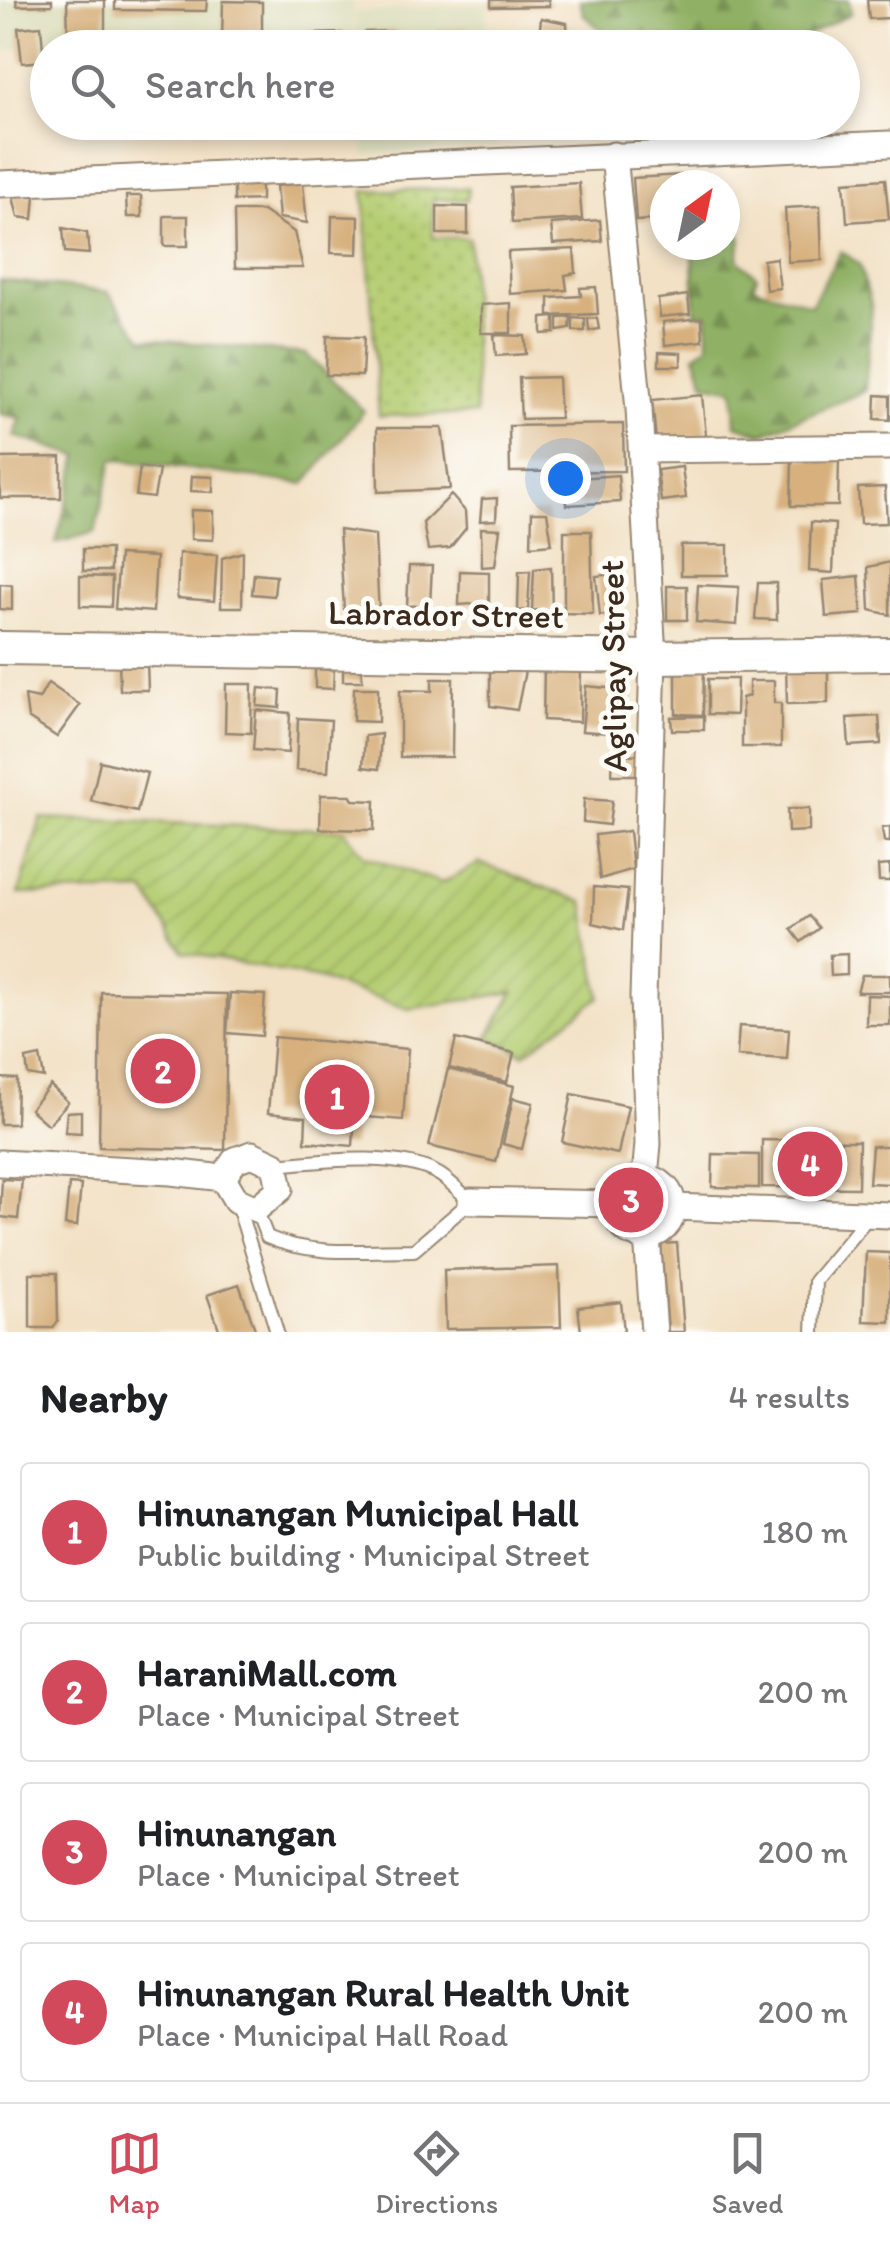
<!DOCTYPE html>
<meta charset="utf-8">
<style>
:root{--surface:#fff;--page:#f2f2f2;--text:#202124;--muted:#757577;--line:#e0e0e0;--accent:#d1495b}
body{margin:0;font-family:Itim,sans-serif;background:var(--page);color:var(--text)}
.compass{position:absolute;left:650px;top:170px;width:90px;height:90px;border-radius:50%;background:var(--surface);box-shadow:0 5px 15px #0003;rotate:33deg}
.you{position:absolute;left:565px;top:478px;width:35px;height:35px;margin:-25px;border:8px solid #fff;border-radius:50%;background:#1a73e8;box-shadow:0 0 0 15px #1a73e833}
.badge{display:grid;place-items:center;width:65px;height:65px;border-radius:50%;background:var(--accent);color:#fff;font-size:32px;font-weight:700}
.pin{position:absolute;translate:-50% -50%;border:5px solid #fff;box-shadow:0 2px 10px #0006}
.list{margin:0;padding:0;list-style:none}
h2{display:flex;justify-content:space-between;align-items:center;height:130px;margin:0;padding:0 40px;font-size:42px}
h2 small{font-size:32px;font-weight:400;color:var(--muted)}
.list li{display:grid;grid-template-columns:65px 1fr auto;gap:30px;align-items:center;box-sizing:border-box;height:140px;margin:0 20px 20px;padding:0 20px;border:2px solid var(--line);border-radius:10px}
.list b{display:block;font-size:38px;white-space:nowrap}
.list p{margin:0;font-size:32px;white-space:nowrap;color:var(--muted)}
.list em{font-size:32px;font-style:normal;color:var(--muted)}
.icon{flex:none;width:55px;height:55px;fill:none;stroke:currentColor;stroke-width:2;stroke-linecap:round;stroke-linejoin:round}
.map{position:relative;flex:none;width:890px;height:1332px;overflow:hidden}
.search{position:absolute;background:var(--surface);box-shadow:0 5px 15px #0003;left:30px;right:30px;top:30px;height:110px;display:flex;align-items:center;gap:25px;box-sizing:border-box;padding:0 35px;border-radius:55px;color:var(--muted);font-size:38px}
.sheet{height:770px;background:var(--surface)}
nav{display:flex;justify-content:space-around;align-items:center;box-sizing:border-box;height:140px;border-top:2px solid var(--line);background:var(--surface);font-size:28px;color:var(--muted)}
nav a{display:grid;justify-items:center;gap:5px}
nav .on{color:var(--accent)}
.map>svg:first-child{display:block}
.built{fill:#dcdebc}
.grass{fill:url(#grass-dots);stroke:#787c48;stroke-width:2.5}
.forest{fill:url(#forest-firs);stroke:#666e42;stroke-width:2.5}
.garden{fill:url(#garden-furrows);stroke:#787c48;stroke-width:2.5}
.building{fill:#d7b07d}
.lines{fill:none;stroke-linecap:round;stroke-linejoin:round}
.service-casing{stroke:#968672;stroke-width:16}
.minor-casing{stroke:#968672;stroke-width:29}
.tertiary-casing{stroke:#968672;stroke-width:36}
.service{stroke:#fff;stroke-width:12}
.minor{stroke:#fff;stroke-width:25}
.tertiary{stroke:#fff;stroke-width:32}
.labels{text-anchor:middle;stroke-width:10;stroke-linejoin:round;paint-order:stroke}
.street-label{font-size:35px;fill:#3b2a1e;stroke:#fdfcf7}
</style>
<div class="map">
<svg width="890" height="1332" viewBox="0 0 890 1332">
<defs>
<pattern id="grass-dots" width="8" height="8" patternUnits="userSpaceOnUse" patternTransform="scale(2.5)"><rect width="8" height="8" fill="#b5ce73"/><path d="M2 2h.1M6 6h.1" fill="none" stroke="#9db163" stroke-width="1.8" stroke-linecap="round"/></pattern>
<pattern id="forest-firs" width="22" height="20" patternUnits="userSpaceOnUse" patternTransform="scale(2.5)"><rect width="22" height="20" fill="#90b165"/><path d="M5 1l3.5 6h-7zM16 11l3.5 6h-7z" fill="#779053"/></pattern>
<pattern id="garden-furrows" width="10" height="10" patternUnits="userSpaceOnUse" patternTransform="scale(2.5)"><rect width="10" height="10" fill="#b5ce73"/><path d="M-1 1l2-2M0 10L10 0M9 11l2-2" fill="none" stroke="#9db163"/></pattern>
</defs>
<rect width="100%" height="100%" fill="#fdfcf7"/>
<filter id="ink" filterUnits="userSpaceOnUse"><feTurbulence type="fractalNoise" baseFrequency=".01" numOctaves="2"/><feDisplacementMap in="SourceGraphic" scale="20" xChannelSelector="R" yChannelSelector="G"/><feConvolveMatrix kernelMatrix="1 2 1 2 8 2 1 2 1" color-interpolation-filters="sRGB"/></filter>
<filter id="wash" filterUnits="userSpaceOnUse"><feTurbulence type="fractalNoise" baseFrequency=".0048" numOctaves="4" result="noise"/><feDisplacementMap in="SourceGraphic" scale="40" xChannelSelector="R" yChannelSelector="G"/><feGaussianBlur stdDeviation="2.25" result="paint"/><feColorMatrix in="noise" values="0 0 0 0 0 0 0 0 0 0 0 0 0 0 0 0 0 1.4 0 .05"/><feComposite in="paint" operator="in"/></filter>
<g filter="url(#wash)">
<rect width="100%" height="100%" fill="#f2e1c5"/>
<g class="built">
<path d="M0 0H353V46L0 49Z"/>
<path d="M486 4 489 47H357L354 12Z"/>
<path d="M362 123H494L496 146 365 155Z"/>
</g>
<path class="grass" d="M468 188 467 200 433 199V238H469L476 414 379 416 364 191Z"/>
<g class="forest">
<path d="M580 0H849L851 13 804 38V47H668L667 38 614 41 583 14Z"/>
<path d="M730 211 741 237 738 260 757 276 753 286C772 295 791 296 811 305L841 251 859 264 872 307 865 391 762 434 736 425 734 389 705 383 695 355 708 345 707 314H695L693 253 696 245H725V213Z"/>
<path d="M0 280 108 292 142 338 306 354 364 411 305 484 113 459 95 532 56 543 79 456 14 436 21 418 0 414Z"/>
</g>
<path class="garden" d="M41 818 344 830 364 856 442 883 480 863 584 902 600 997 524 1054 488 1037 514 992 409 1009 319 979 183 952 145 891 19 894Z"/>
<g id="blocks">
<g class="building">
<path d="M16 0H52V5L17 6Z"/>
<path d="M67 0H105V37L68 38Z"/>
<path d="M115 0H207L206 11 115 10Z"/>
<path d="M491 0H549V6L491 7Z"/>
<path d="M867 0H890V18L869 19Z"/>
<path d="M223 1 262 2V39H222Z"/>
<path d="M541 18 567 23 568 48H538Z"/>
<path d="M41 26 44 61 22 63 18 28Z"/>
<path d="M468 28 470 48H437L436 30Z"/>
<path d="M513 30 530 44 531 48H497Z"/>
<path d="M396 31 397 48H365V32Z"/>
<path d="M342 33 343 48H310L309 34Z"/>
<path d="M584 38 599 42V48H584Z"/>
<path d="M90 122H158L159 127 91 128Z"/>
<path d="M193 122H231L230 128 193 126Z"/>
<path d="M540 122H575L576 127 541 130Z"/>
<path d="M681 175 682 185H665V219L636 221 633 178Z"/>
<path d="M261 178V200L234 201V179Z"/>
<path d="M885 179 889 219 847 222 844 182Z"/>
<path d="M303 183 307 223 279 218 276 186Z"/>
<path d="M579 183 582 219 512 223 510 187Z"/>
<path d="M12 193 35 195 33 219 18 217Z"/>
<path d="M126 196H141L142 217H127Z"/>
<path d="M437 206 468 207V234H437Z"/>
<path d="M820 206 822 260 788 262 785 208Z"/>
<path d="M234 211H263L294 232 303 268H235Z"/>
<rect x="164" y="216" width="24" height="30"/>
<path d="M332 216 359 217 358 254 331 253Z"/>
<path d="M600 220 602 241 553 244 551 224Z"/>
<path d="M63 228 87 233 89 254 65 252Z"/>
<path d="M574 249 576 273 565 275 567 290 510 294 508 252Z"/>
<path d="M776 258 780 288 766 290 763 260Z"/>
<path d="M596 287 598 314 549 316V298L581 296 580 288Z"/>
<path d="M688 295 690 314 660 317 658 299Z"/>
<path d="M511 303V333H481V305Z"/>
<path d="M555 317V333L542 334V318Z"/>
<path d="M571 317 570 329 558 331V318Z"/>
<path d="M573 318 585 319V331H573Z"/>
<path d="M597 318 599 329 589 331 588 319Z"/>
<path d="M702 318 703 341 665 345 663 322Z"/>
<path d="M494 335 525 336 526 354 496 356Z"/>
<path d="M327 336 364 337 362 376 326 375Z"/>
<path d="M659 352 681 353V366H659Z"/>
<path d="M558 377 560 418 521 419 519 378Z"/>
<path d="M702 395 706 436 656 440 652 400Z"/>
<path d="M876 395 890 396V420L875 419Z"/>
<path d="M623 424 624 471 510 472 509 426Z"/>
<path d="M377 428H442L450 489 378 492Z"/>
<path d="M61 457V498H0V458Z"/>
<path d="M792 458H839L838 506H791Z"/>
<path d="M140 467 159 470 154 498 136 496Z"/>
<path d="M682 467 686 498 661 501 657 470Z"/>
<path d="M618 475 620 502 567 505 565 479Z"/>
<path d="M192 476 213 477V492L191 491Z"/>
<path d="M885 487 887 523 860 524 858 488Z"/>
<path d="M451 495 465 511 466 528 450 548 428 550 423 523Z"/>
<path d="M497 498 496 520 480 521 482 499Z"/>
<path d="M191 510 213 511V540L191 539Z"/>
<path d="M532 512H547L552 544 531 546Z"/>
<path d="M811 522 835 524 833 573 809 571Z"/>
<path d="M481 528 500 529 495 566 482 567Z"/>
<path d="M339 530 375 535 379 614 344 609Z"/>
<path d="M564 531H591L593 614 564 613Z"/>
<rect x="681" y="545" width="47" height="30"/>
<rect x="83" y="549" width="27" height="22"/>
<path d="M243 552 242 607H221L222 558Z"/>
<path d="M179 553 217 555 214 601 177 598Z"/>
<path d="M119 555 156 557 153 612 115 609Z"/>
<path d="M890 562V615L870 610 868 567Z"/>
<path d="M409 566H432L430 605 407 606Z"/>
<path d="M551 567 552 611 532 610 534 569Z"/>
<path d="M460 571 489 572V603L459 605Z"/>
<path d="M530 571 528 610 518 611 519 572Z"/>
<path d="M623 573 625 587 617 588 621 603 612 613 600 616 596 576Z"/>
<path d="M254 574 276 576 274 596 252 594Z"/>
<path d="M80 576 112 577 111 607 80 606Z"/>
<path d="M859 576 862 614 826 617 823 580Z"/>
<path d="M758 583H776L777 620 755 619Z"/>
<path d="M0 584 12 585V610L0 609Z"/>
<path d="M698 585 739 587 737 625 696 622Z"/>
<rect x="667" y="586" width="20" height="34"/>
<path d="M119 662H147L148 690H120Z"/>
<path d="M490 662 526 666 517 710 490 706Z"/>
<path d="M828 663V703L787 704 786 664Z"/>
<rect x="343" y="664" width="19" height="17"/>
<path d="M544 665 581 666 580 722 543 720Z"/>
<path d="M676 665H704L703 715 676 714Z"/>
<path d="M315 669 334 670 333 689 315 688Z"/>
<path d="M432 679H453L452 757H400V690L432 691Z"/>
<path d="M708 679H737L736 715 708 714Z"/>
<path d="M749 681H774V703H781V747H742V698L749 696Z"/>
<path d="M48 683 80 705 57 737 28 718 25 696 39 699Z"/>
<path d="M226 684H252L251 733 225 732Z"/>
<path d="M586 686 627 690 624 734 582 731Z"/>
<path d="M259 688 281 690 280 708 257 706Z"/>
<path d="M354 688H378V722L353 721Z"/>
<path d="M256 710 290 713 288 753 253 750Z"/>
<path d="M704 716V730H672L671 717Z"/>
<path d="M879 716 881 744 849 746 847 718Z"/>
<path d="M298 718 331 720 328 772 296 770Z"/>
<path d="M381 734 379 769 363 767 365 736Z"/>
<path d="M613 754 641 755 640 775H612Z"/>
<path d="M100 761 147 773 137 812 91 801Z"/>
<path d="M321 795H350L353 800 375 801 374 830 320 829Z"/>
<path d="M584 799 612 801 609 825 583 822Z"/>
<path d="M787 809H809V831L788 832Z"/>
<path d="M890 827V842H884L882 828Z"/>
<path d="M629 831 633 869 600 879 595 835Z"/>
<path d="M890 865V881H879L878 866Z"/>
<path d="M594 887 628 890 623 930 593 923Z"/>
<path d="M809 916 819 928 801 942 791 929Z"/>
<path d="M847 954V975L831 976 830 955Z"/>
<path d="M862 975H890V992H857Z"/>
<path d="M101 992 227 994 225 1150 99 1147Z"/>
<path d="M230 993 265 995 262 1036 227 1033Z"/>
<path d="M867 995 890 996V1025H866Z"/>
<path d="M739 1026 789 1029 787 1059 737 1056Z"/>
<path d="M274 1037 408 1049 403 1120 355 1116 353 1146 305 1142 306 1117 268 1113Z"/>
<path d="M456 1039 514 1053 507 1082 449 1068Z"/>
<path d="M40 1056 44 1078 28 1075 26 1059Z"/>
<path d="M448 1069 514 1086 496 1162 429 1146Z"/>
<path d="M0 1078 17 1079 16 1124H0Z"/>
<path d="M50 1085 68 1102 48 1125 30 1109Z"/>
<path d="M572 1094 628 1106 618 1154 562 1142Z"/>
<path d="M513 1098 533 1103 522 1149 503 1144Z"/>
<path d="M81 1111V1133L65 1132 67 1112Z"/>
<path d="M762 1140 859 1141 858 1188 762 1187Z"/>
<path d="M872 1146H890V1184L869 1183Z"/>
<path d="M713 1154 759 1155V1188L712 1187Z"/>
<path d="M2 1179 22 1180 18 1219 0 1217Z"/>
<path d="M69 1184 81 1185 77 1226 65 1225Z"/>
<path d="M677 1243 684 1332H668L661 1244Z"/>
<path d="M866 1252 890 1253V1322L863 1321Z"/>
<path d="M559 1266 561 1327 446 1329 444 1270Z"/>
<path d="M30 1273H57L58 1321 53 1328H30Z"/>
<path d="M239 1284 256 1332H220L207 1295Z"/>
<path d="M621 1302 624 1332H581L578 1307Z"/>
</g>
</g>
</g>
<g filter="url(#ink)">
<use href="#blocks" fill-opacity="0" stroke="#968672" stroke-width="2.5"/>
<g class="lines">
<defs>
<g id="service">
<path d="M237 1203 277 1332"/>
<path d="M256 1209 267 1237C312 1257 366 1250 414 1250L471 1201C461 1193 451 1182 440 1175 401 1151 320 1161 275 1165"/>
<path d="M813 1332 815 1281 869 1216"/>
</g>
<g id="minor">
<path d="M614 155 639 409 653 657 643 998 648 1144 645 1177"/>
<path d="M0 184 890 144"/>
<path d="M642 450 890 447"/>
<path d="M252 1154 275 1165 280 1189 256 1209 236 1200 223 1178 235 1160Z"/>
<path d="M0 1163 171 1172 223 1178"/>
<circle cx="644" cy="1207" r="29"/>
<path d="M471 1201 614 1204"/>
<path d="M673 1207 890 1215"/>
<path d="M647 1236 654 1332"/>
</g>
<path id="tertiary" d="M0 648 653 657 890 654"/>
</defs>
<use href="#service" class="service-casing"/>
<use href="#minor" class="minor-casing"/>
<use href="#tertiary" class="tertiary-casing"/>
<use href="#service" class="service"/>
<use href="#minor" class="minor"/>
<use href="#tertiary" class="tertiary"/>
</g>
</g>
<g class="labels">
<g class="street-label">
<text transform="translate(446 614) rotate(1)" y="12">Labrador Street</text>
<text transform="translate(613 666) rotate(-91)" y="12">Aglipay Street</text>
</g>
</g>
</svg>
<svg class="compass" viewBox="-18 -18 36 36"><path d="M0-13l5 13h-10z" fill="#e53935"/><path d="M0 13l5-13h-10z" fill="#757577"/></svg>
<div class="you"></div>
<div class="pin badge" style="left:337px;top:1097px">1</div>
<div class="pin badge" style="left:163px;top:1071px">2</div>
<div class="pin badge" style="left:631px;top:1200px">3</div>
<div class="pin badge" style="left:810px;top:1164px">4</div>
<div class="search"><svg class="icon" aria-label="search" viewBox="0 0 24 24"><circle cx="10" cy="10" r="6"/><path d="M15 15l6 6"/></svg>Search here</div>
</div>
<section class="sheet">
<h2>Nearby<small>4 results</small></h2>
<ul class="list">
<li><span class="badge">1</span><div><b>Hinunangan Municipal Hall</b><p>Public building · Municipal Street</p></div><em>180 m</em></li>
<li><span class="badge">2</span><div><b>HaraniMall.com</b><p>Place · Municipal Street</p></div><em>200 m</em></li>
<li><span class="badge">3</span><div><b>Hinunangan</b><p>Place · Municipal Street</p></div><em>200 m</em></li>
<li><span class="badge">4</span><div><b>Hinunangan Rural Health Unit</b><p>Place · Municipal Hall Road</p></div><em>200 m</em></li>
</ul>
</section>
<nav>
<a class="on"><svg class="icon" aria-label="map" viewBox="0 0 24 24"><path d="M3 6l6-2 6 2 6-2v14l-6 2-6-2-6 2zM9 4v14M15 6v14"/></svg>Map</a>
<a><svg class="icon" aria-label="directions" viewBox="0 0 24 24"><path d="M12 3l9 9-9 9-9-9zM9 14v-3h6M13 9l2 2-2 2"/></svg>Directions</a>
<a><svg class="icon" aria-label="saved" viewBox="0 0 24 24"><path d="M7 4h10v16l-5-4-5 4z"/></svg>Saved</a>
</nav>
